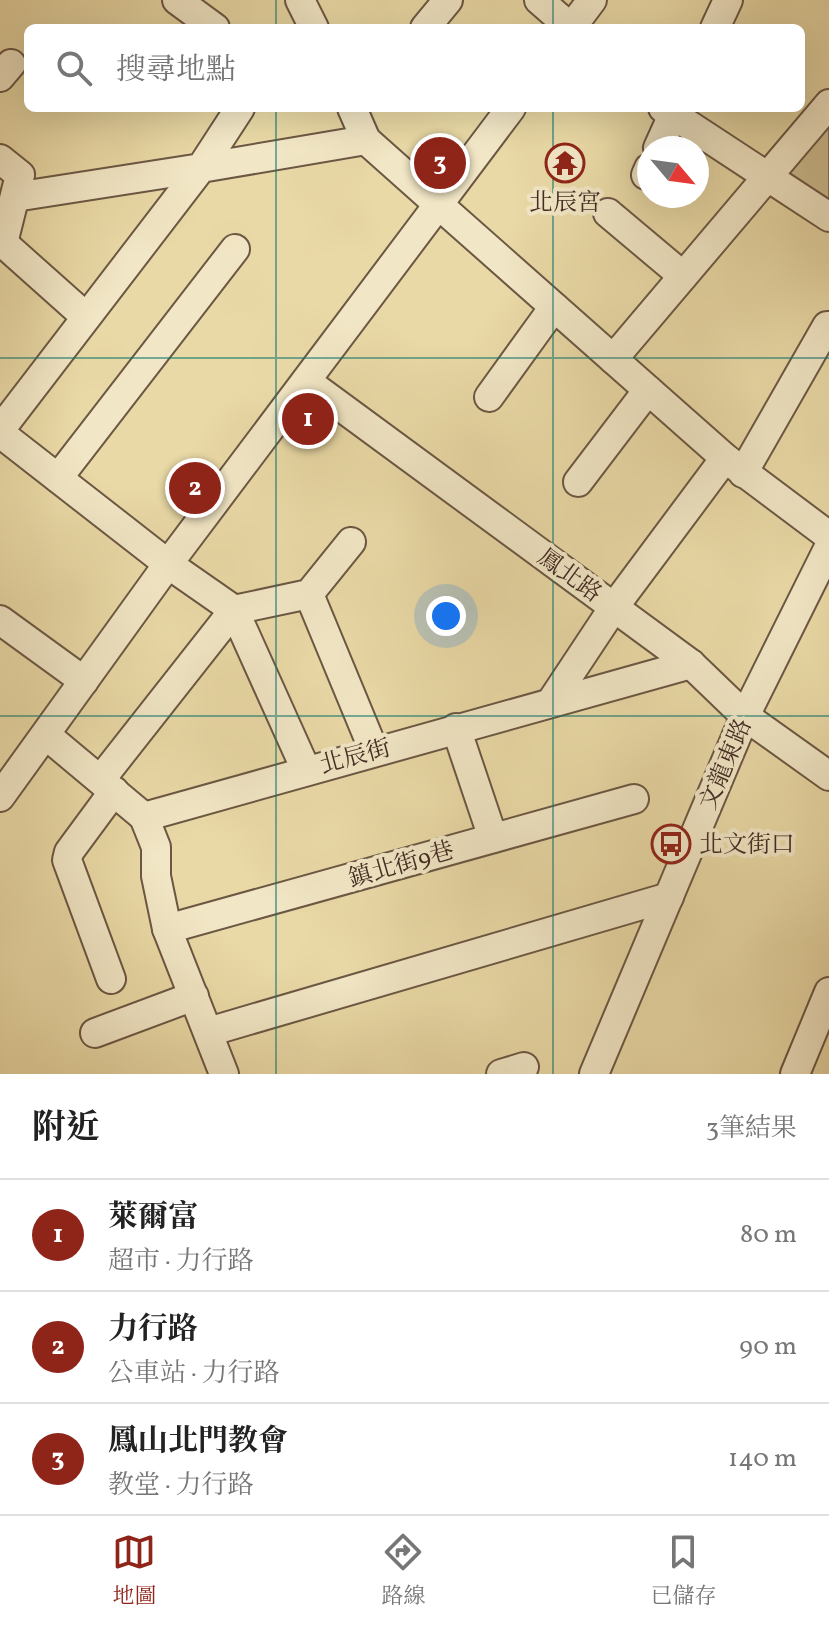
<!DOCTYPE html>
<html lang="zh-TW">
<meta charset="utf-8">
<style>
:root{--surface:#fff;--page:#f2f2f2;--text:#222;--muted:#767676;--line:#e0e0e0;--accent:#8f2418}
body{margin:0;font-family:Vollkorn,"Noto Serif TC",serif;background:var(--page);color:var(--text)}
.compass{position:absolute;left:637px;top:136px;width:72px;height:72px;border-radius:50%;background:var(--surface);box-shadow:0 8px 32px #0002;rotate:119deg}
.you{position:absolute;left:446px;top:616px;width:28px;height:28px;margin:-20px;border:6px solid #fff;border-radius:50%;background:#1a73e8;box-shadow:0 0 0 12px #1a73e833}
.badge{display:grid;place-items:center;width:52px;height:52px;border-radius:50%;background:var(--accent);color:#fff;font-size:26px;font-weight:700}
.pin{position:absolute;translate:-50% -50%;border:4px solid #fff;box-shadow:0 2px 8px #0006}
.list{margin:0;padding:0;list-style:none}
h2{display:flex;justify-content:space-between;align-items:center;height:104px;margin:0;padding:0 32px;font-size:34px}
h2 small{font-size:26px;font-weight:400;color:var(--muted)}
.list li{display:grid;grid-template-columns:52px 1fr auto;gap:24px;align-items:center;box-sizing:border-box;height:112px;padding:0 32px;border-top:2px solid var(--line)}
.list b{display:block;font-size:30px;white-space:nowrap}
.list p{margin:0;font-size:26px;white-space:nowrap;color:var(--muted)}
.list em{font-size:26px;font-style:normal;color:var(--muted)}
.icon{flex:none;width:44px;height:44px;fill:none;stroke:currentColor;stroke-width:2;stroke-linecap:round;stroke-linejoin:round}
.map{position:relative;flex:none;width:829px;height:1074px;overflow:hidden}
.search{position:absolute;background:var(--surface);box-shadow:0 8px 32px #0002;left:24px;right:24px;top:24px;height:88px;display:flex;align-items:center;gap:20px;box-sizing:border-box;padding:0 28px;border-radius:12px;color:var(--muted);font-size:30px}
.sheet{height:440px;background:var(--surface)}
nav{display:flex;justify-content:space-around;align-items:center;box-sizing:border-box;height:112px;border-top:2px solid var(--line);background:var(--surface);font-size:22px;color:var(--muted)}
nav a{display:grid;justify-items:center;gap:4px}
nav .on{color:var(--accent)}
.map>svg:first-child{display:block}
.green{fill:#cdbc90;stroke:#88745a;stroke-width:2}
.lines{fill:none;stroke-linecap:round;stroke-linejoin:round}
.minor-casing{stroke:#6c5744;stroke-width:32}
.minor{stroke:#f1e6c5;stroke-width:28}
.grid{fill:none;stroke:#0f766e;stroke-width:2;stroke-opacity:0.55}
.labels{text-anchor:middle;stroke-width:8;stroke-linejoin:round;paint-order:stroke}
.poi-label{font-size:24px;fill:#432c24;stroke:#f1e6c5}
.street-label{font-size:24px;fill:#432c24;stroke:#f1e6c5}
</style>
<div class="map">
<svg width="829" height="1074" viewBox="0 0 829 1074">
<rect width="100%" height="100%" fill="#e9d9a6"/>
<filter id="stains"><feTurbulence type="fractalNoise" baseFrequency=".0025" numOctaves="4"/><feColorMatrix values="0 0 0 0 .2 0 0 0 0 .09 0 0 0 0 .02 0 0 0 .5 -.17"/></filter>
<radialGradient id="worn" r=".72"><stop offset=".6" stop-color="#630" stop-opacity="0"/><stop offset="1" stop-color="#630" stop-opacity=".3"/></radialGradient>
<path class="green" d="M829 119V204L783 175Z"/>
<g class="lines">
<defs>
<g id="minor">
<path d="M177 0 215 28"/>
<path d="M300 0 314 28"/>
<path d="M539 0 571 28"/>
<path d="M425 28 448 0"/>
<path d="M571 28 592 0"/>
<path d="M715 28 728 0"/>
<path d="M0 77 11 64"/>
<path d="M352 108 366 140 439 205 725 458 829 536"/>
<path d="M663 108 829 217"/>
<path d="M658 148 676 108"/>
<path d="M0 159 20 175 3 243 86 317"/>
<path d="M646 175 649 168"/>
<path d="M15 197 201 168 240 108"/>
<path d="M608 213 683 276"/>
<path d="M613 359 829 104"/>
<path d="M306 381 691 664 745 716 829 776"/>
<path d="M489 397 554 307"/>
<path d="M0 430 201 168 366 140"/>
<path d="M0 433 168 564 234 610 309 594 351 542"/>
<path d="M743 473 827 326"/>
<path d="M58 478 235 249"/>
<path d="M578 482 648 390"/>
<path d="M309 594 374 751"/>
<path d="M234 610 306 770"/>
<path d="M0 620 84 681"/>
<path d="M551 702 614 607 725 458"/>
<path d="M456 728 493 838"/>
<path d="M46 735 144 817 691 664"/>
<path d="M101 779 234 610"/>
<path d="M0 797 168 564 511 108"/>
<path d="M144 817 156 847V876L167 929 224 1074"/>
<path d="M167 929 634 799"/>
<path d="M111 979 67 860 69 852 114 791"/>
<path d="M208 1032 669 897"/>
<path d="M95 1033 194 996"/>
<path d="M501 1074 524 1067"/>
<path d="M594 1074 745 716 829 547"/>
<path d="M795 1074 829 992"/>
</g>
</defs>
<use href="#minor" class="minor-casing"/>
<use href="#minor" class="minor"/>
</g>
<path class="grid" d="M276 0V28M553 0V28M276 108V1074M553 108V1074M0 358H829M0 716H829"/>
<defs>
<symbol id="temple-ring" viewBox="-11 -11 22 22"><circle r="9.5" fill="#f1e6c5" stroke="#8f2418" stroke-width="1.5"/><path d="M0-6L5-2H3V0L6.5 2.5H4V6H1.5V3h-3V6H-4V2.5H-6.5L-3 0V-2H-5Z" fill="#8f2418"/></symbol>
<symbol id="bus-ring" viewBox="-11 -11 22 22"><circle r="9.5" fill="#f1e6c5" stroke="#8f2418" stroke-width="1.5"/><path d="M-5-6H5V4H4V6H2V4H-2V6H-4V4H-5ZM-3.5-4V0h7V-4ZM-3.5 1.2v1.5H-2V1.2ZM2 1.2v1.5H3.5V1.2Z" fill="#8f2418"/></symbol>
</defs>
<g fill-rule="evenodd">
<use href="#temple-ring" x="543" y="141" width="44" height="44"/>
<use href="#bus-ring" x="649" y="822" width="44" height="44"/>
</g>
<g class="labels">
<g class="poi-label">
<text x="565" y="210">北辰宮</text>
<text x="699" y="852" text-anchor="start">北文街口</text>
</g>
<g class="street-label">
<text transform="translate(570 575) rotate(36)" y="8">鳳北路</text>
<text transform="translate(355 756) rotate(-15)" y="8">北辰街</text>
<text transform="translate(725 764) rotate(-67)" y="8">文龍東路</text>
<text transform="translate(401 864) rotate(-16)" y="8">鎮北街9巷</text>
</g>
</g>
<rect width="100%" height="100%" filter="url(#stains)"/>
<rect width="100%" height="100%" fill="url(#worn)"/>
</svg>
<svg class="compass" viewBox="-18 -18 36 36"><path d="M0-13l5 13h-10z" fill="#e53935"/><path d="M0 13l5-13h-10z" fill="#767676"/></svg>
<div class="you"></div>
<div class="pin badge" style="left:308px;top:419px">1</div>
<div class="pin badge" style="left:195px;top:488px">2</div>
<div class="pin badge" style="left:440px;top:163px">3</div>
<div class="search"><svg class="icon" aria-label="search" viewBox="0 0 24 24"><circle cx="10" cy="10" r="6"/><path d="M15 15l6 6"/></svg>搜尋地點</div>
</div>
<section class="sheet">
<h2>附近<small>3筆結果</small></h2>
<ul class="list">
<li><span class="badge">1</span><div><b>萊爾富</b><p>超市 · 力行路</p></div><em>80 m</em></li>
<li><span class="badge">2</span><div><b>力行路</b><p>公車站 · 力行路</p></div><em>90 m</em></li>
<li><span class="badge">3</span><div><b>鳳山北門教會</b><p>教堂 · 力行路</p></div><em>140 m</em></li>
</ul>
</section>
<nav>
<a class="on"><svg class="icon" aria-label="map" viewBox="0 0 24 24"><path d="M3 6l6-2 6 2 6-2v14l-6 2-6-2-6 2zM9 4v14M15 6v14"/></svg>地圖</a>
<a><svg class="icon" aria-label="directions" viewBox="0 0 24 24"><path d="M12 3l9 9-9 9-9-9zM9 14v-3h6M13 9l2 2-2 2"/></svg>路線</a>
<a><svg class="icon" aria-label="saved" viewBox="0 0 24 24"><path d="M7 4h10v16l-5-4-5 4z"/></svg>已儲存</a>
</nav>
